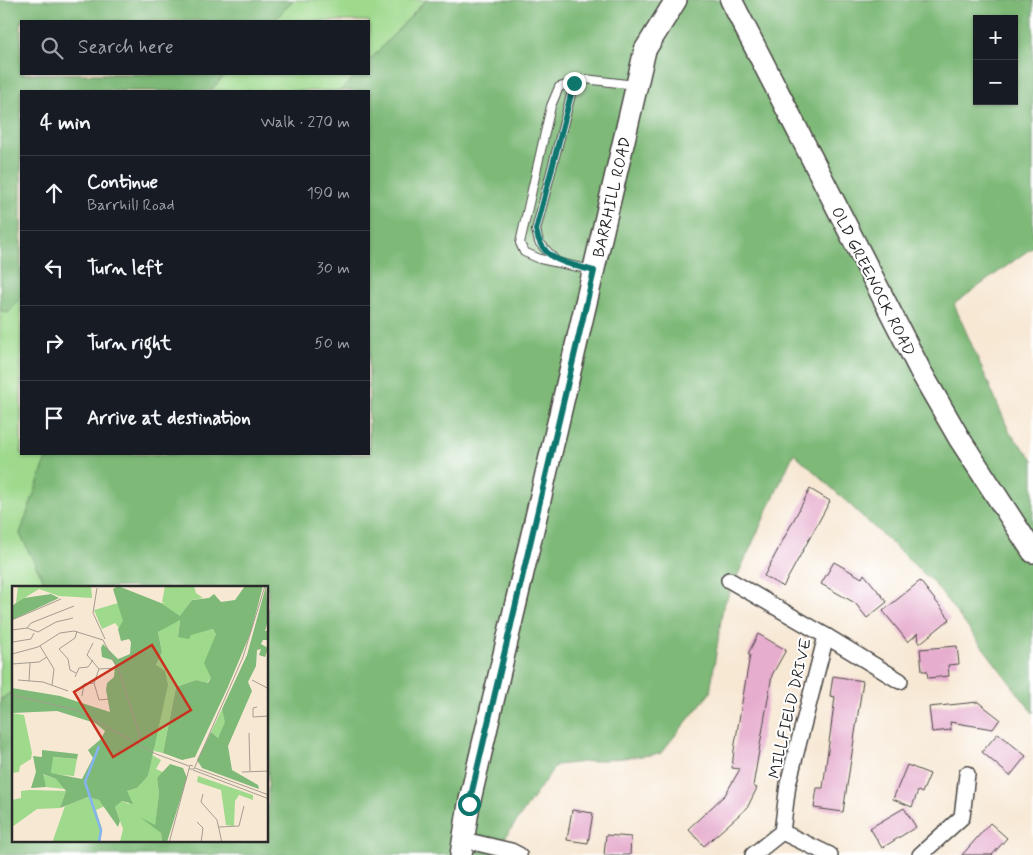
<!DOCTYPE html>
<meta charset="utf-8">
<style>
:root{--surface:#171b24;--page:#242831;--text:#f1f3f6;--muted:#9ea1a6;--line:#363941}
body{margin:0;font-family:Mynerve,sans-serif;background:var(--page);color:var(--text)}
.controls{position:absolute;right:15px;top:15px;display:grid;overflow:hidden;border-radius:0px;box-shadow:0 1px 4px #0004}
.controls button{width:45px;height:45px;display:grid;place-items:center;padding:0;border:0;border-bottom:1px solid var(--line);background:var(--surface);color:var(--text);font:25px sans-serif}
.stop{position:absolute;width:15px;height:15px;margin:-11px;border:4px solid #0f766e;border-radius:50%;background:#fff}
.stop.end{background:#0f766e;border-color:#fff;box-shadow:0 1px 5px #0008}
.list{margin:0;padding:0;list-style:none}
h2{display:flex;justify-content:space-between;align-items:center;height:65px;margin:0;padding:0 20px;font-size:21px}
h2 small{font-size:16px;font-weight:400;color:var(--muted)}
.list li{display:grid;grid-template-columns:32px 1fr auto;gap:15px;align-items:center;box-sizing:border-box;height:75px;padding:0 20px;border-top:1px solid var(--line)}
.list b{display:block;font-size:19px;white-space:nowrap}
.list p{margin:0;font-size:16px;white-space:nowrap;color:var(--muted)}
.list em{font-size:16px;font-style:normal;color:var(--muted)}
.icon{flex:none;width:28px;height:28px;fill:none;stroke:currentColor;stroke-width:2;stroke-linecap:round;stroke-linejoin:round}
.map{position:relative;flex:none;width:1033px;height:855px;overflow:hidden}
.search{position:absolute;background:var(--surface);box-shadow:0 1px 4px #0004;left:20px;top:20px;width:350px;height:55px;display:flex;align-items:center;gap:12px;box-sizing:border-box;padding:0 18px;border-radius:0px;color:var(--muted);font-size:19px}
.panel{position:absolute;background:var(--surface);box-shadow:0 1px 4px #0004;left:20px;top:90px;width:350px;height:365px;border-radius:0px}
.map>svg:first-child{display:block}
.green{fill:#9ed98c;stroke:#64825c}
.forest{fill:#7eb978;stroke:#547252;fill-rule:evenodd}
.building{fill:#e6adce}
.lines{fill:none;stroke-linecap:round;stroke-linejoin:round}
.lane-casing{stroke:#4a4744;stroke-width:10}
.street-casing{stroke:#4a4744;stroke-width:18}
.secondary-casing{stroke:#4a4744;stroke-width:24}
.lane{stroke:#fff;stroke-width:8}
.street{stroke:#fff;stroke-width:15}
.secondary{stroke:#fff;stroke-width:21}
.route{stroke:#0f766e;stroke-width:6}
.labels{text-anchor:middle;stroke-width:4;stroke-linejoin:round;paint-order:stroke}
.street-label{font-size:16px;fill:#2b2b2b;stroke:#fff}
.inset-river{fill:none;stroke:#84b4ef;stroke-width:2.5}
.inset-road{fill:none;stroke:#a59c90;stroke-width:1}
.view{fill:#c8321e;fill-opacity:0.15;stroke:#c8321e;stroke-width:2.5}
.inset-edge{fill:none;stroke:#2b2b2b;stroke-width:2.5}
</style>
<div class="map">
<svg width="1033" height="855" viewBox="0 0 1033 855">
<rect width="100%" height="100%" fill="#fff"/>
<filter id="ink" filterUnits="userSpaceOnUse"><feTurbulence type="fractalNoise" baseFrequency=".02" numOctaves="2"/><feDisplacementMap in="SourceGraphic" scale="10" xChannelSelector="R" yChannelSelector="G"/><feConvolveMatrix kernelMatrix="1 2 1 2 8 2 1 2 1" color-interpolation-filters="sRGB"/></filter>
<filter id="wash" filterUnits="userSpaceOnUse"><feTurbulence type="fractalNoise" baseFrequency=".0096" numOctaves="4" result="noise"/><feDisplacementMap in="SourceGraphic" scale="20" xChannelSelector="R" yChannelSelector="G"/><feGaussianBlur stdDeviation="1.12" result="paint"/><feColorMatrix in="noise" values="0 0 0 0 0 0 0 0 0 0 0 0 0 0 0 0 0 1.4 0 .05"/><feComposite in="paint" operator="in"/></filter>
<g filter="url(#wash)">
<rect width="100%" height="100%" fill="#f7e8d4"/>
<g class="green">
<path d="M293 0H426L369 61V21H274Z"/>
<path d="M226 74H357L340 91H210Z"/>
<path d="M21 298V454H48L20 534 47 587 14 588V690L0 700V310L8 313Z"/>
</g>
<g class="forest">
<path d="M0 0H293L274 21H21V74H226L210 91H21V298L8 313 0 310Z"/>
<path d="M426 0H1033V247L954 304 1010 433 1033 459V713L933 582 794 453 723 607 710 693 660 754 556 765 493 855H0V700L14 690V841H268V588L47 587 20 534 48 454H369V91H340L357 74H369V61ZM977 19H1014V101H977Z"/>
</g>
<g id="blocks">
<g class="building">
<path d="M810 489 830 501 783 587 764 576Z"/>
<path d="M834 562 862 578 864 574 887 602 867 618 855 603 821 584Z"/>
<path d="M920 581 950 619 919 644 918 633 908 642 883 611Z"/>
<path d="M758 634 786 650 772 675 753 786 757 788 747 808 704 846 688 829 725 795 740 769 732 768 734 750 750 655 748 654Z"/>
<path d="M957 646 959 664 948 665 949 676 928 678 927 671H922L920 649Z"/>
<path d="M833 676 863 681 843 812 814 808 817 788H823L835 697 830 696Z"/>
<path d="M978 702 1000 719 993 729 950 722 951 730 932 732 929 707Z"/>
<path d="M998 733 1026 756 1010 776 982 752Z"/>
<path d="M907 765 930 774 922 793 918 791 912 807 893 799Z"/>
<path d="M904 808 916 827 882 848 870 828Z"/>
<path d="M572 810 593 813 588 843 567 840Z"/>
<path d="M990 823 1007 838 992 855H962Z"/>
<path d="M606 835 631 837 630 855H604Z"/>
</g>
</g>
</g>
<g filter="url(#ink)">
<use href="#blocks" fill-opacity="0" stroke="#4a4744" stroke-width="1"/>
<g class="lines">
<defs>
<g id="lane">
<path d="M574 83 585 79 635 85"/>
<path d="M555 260 539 242 536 230 574 83 559 87 551 106 520 243 524 252 540 259 592 270"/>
</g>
<g id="street">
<path d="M729 580 826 636 788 784 782 832 753 855"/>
<path d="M826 636 900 681"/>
<path d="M782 832 830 855"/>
<path d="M464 840 511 851 519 855"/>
<path d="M920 855 962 817 967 774"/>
</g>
<g id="secondary">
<path d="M731 0 921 372 959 438 1033 552"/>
<path d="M461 855 469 804 645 50 676 0"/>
</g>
</defs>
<use href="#lane" class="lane-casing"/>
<use href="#street" class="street-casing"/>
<use href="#secondary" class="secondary-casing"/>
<use href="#lane" class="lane"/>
<use href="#street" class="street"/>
<use href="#secondary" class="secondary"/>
</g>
</g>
<g class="lines" filter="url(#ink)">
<path class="route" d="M469 804 594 271C567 263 542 262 536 230L574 83"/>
</g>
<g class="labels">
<g class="street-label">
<text transform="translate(611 197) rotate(-77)" y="6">BARRHILL ROAD</text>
<text transform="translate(874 281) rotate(63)" y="6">OLD GREENOCK ROAD</text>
<text transform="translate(789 708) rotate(-77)" y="6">MILLFIELD DRIVE</text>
</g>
</g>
<g transform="translate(12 586)">
<rect width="256" height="256" fill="#f7e8d4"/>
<path d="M6 0H79L80 12 47 10 27 3 4 17ZM153 0H171L167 20 171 0H182L184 7 191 12 180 14 168 31 149 17H153L150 16ZM106 17 112 35 107 42 103 37 90 43 82 24ZM168 34 166 51 202 43 204 48 198 70 199 92 195 97 184 94 164 101 151 167 142 165 144 79 150 66 146 46 160 36ZM210 123 214 136 206 152 199 146ZM0 127 12 129 20 167 19 173 8 180 7 186 0 187ZM140 169 149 174 144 183 153 187 145 192 147 207 143 240 149 247 150 256H108L111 243 103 221 110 215 117 218 115 205 125 202 136 190ZM40 171 65 173 62 190 39 188ZM30 188 44 193 53 203 34 201ZM186 190 241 209V214L227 209 223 215 222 240 214 239 209 204 185 196ZM9 205 18 204 54 205 48 222 25 223 0 241V214L9 212ZM76 211 87 214 93 220 84 224 90 243 88 256 40 257 53 220Z" fill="#9ed98c"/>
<path d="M106 0 149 17 168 30 180 14 197 12 202 8 209 16 223 14 233 0H251L239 46 215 103 183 171 170 174 151 167 164 101 184 94 196 97 199 92 192 77 204 48 201 43 179 49 177 53 166 51 168 34 146 46 150 66 144 79 153 85 156 99 136 190 125 202 115 205 121 218 110 215 103 221 108 235 106 241 87 214 76 211 48 222 54 205 44 193 31 188 34 201 19 202 24 186 21 170 30 171V164L66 168 65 173 41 171 39 187 70 193 81 172 76 164 89 153 93 145 83 137 45 125 0 127V102L48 110 98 126 94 104 95 97 102 91 103 79 100 74 90 71 89 62 91 58 106 73 118 68 119 56 117 53 109 55 106 43 111 35 101 3ZM254 0 256 34 253 45H256V54H251L249 58 256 62 253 71 247 69 249 63 245 64 244 80 236 96 240 105 216 160 220 184 246 199 247 203 190 182 185 174 199 146 206 152 213 136 210 123 235 69ZM39 8 47 12 0 34V20L4 17 12 12ZM158 178 171 182 175 192 155 256H150L149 247 128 231 143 239 147 207 145 192Z" fill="#7eb978"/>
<path class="inset-river" d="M87 257 89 244 73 196 87 160"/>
<path class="inset-road" d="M85 2 81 27 93 53M0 34 49 13M15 42 26 46 44 36 61 32M0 44 15 42 19 37 62 20M1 56 19 53 22 47M81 57 75 69 87 83M28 60 42 83 40 99M0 68 26 61 48 47 62 45 91 54 107 85 128 150 126 159M0 78 27 76 35 71M87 83 82 97 87 114 97 113M87 83 105 82M64 87 58 84 56 73 47 63 63 52 65 45M63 91 67 82 76 81 81 74M6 94 31 96 56 105M240 94 257 103M17 95 18 77M0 109 64 124 144 168 177 180M70 110 72 98 82 97M245 121 241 122V131L257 130M237 147 238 185M181 180 178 179 177 183H182L231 71 253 0M183 182 257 209M181 184 257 213M230 186 257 185M191 208 189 216 205 234 210 257M185 236 191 242 189 257M207 241 227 240 232 220M157 257 177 183M235 257 257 255"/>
<path class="view" d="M140 59 179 124 101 171 62 106Z"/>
<rect width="256" height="256" class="inset-edge"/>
</g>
</svg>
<div class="controls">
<button>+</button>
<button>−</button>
</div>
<div class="stop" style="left:469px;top:804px"></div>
<div class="stop end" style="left:574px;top:83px"></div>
<div class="search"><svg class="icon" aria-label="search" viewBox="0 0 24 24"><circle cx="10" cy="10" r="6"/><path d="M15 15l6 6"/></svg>Search here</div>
<section class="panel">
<h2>4 min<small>Walk · 270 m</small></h2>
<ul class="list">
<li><svg class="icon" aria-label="ahead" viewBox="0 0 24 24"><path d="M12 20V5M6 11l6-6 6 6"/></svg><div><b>Continue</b><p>Barrhill Road</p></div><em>190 m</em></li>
<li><svg class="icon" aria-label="left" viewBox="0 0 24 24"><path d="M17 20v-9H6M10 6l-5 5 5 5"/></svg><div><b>Turn left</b></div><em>30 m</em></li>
<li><svg class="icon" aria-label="right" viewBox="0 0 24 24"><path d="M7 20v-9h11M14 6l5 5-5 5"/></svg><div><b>Turn right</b></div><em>50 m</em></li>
<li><svg class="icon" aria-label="arrive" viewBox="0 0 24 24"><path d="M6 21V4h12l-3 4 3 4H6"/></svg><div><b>Arrive at destination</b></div></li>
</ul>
</section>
</div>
